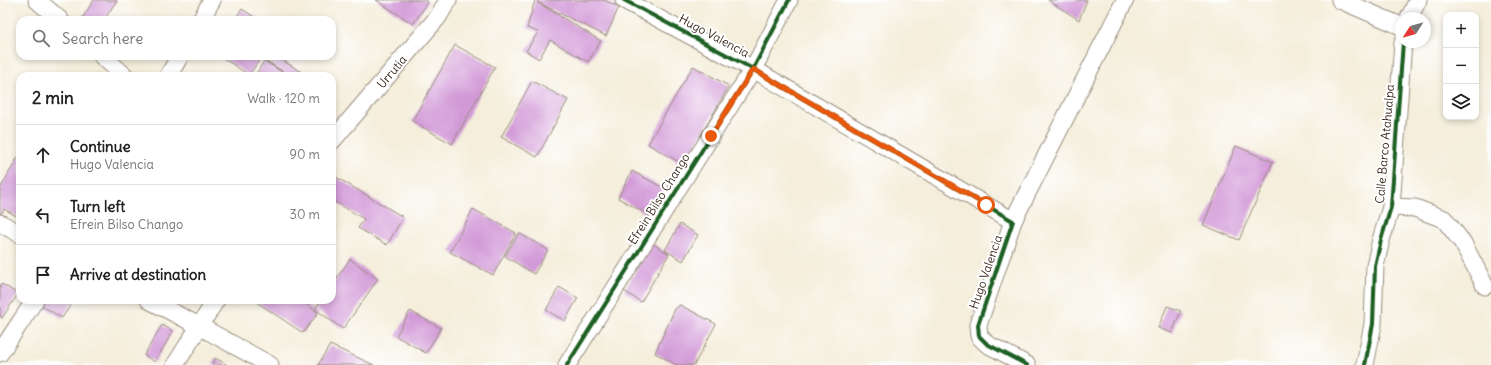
<!DOCTYPE html>
<meta charset="utf-8">
<style>
:root{--surface:#fff;--page:#f2f2f2;--text:#222;--muted:#767676;--line:#e0e0e0}
body{margin:0;font-family:Delius,sans-serif;background:var(--page);color:var(--text)}
.controls{position:absolute;right:12px;top:12px;display:grid;overflow:hidden;border-radius:8px;box-shadow:0 2px 6px #0003}
.controls button{width:36px;height:36px;display:grid;place-items:center;padding:0;border:0;border-bottom:1px solid var(--line);background:var(--surface);color:var(--text);font:20px sans-serif}
.compass{position:absolute;left:1395px;top:12px;width:36px;height:36px;border-radius:50%;background:var(--surface);box-shadow:0 2px 6px #0003;rotate:234deg}
.stop{position:absolute;width:12px;height:12px;margin:-9px;border:3px solid #ea580c;border-radius:50%;background:#fff}
.stop.end{background:#ea580c;border-color:#fff;box-shadow:0 1px 4px #0008}
.list{margin:0;padding:0;list-style:none}
h2{display:flex;justify-content:space-between;align-items:center;height:52px;margin:0;padding:0 16px;font-size:17px}
h2 small{font-size:13px;font-weight:400;color:var(--muted)}
.list li{display:grid;grid-template-columns:26px 1fr auto;gap:12px;align-items:center;box-sizing:border-box;height:60px;padding:0 16px;border-top:1px solid var(--line)}
.list b{display:block;font-size:15px;white-space:nowrap}
.list p{margin:0;font-size:13px;white-space:nowrap;color:var(--muted)}
.list em{font-size:13px;font-style:normal;color:var(--muted)}
.icon{flex:none;width:22px;height:22px;fill:none;stroke:currentColor;stroke-width:2;stroke-linecap:round;stroke-linejoin:round}
.map{position:relative;flex:none;width:1491px;height:365px;overflow:hidden}
.search{position:absolute;background:var(--surface);box-shadow:0 2px 6px #0003;left:16px;top:16px;width:320px;height:44px;display:flex;align-items:center;gap:10px;box-sizing:border-box;padding:0 14px;border-radius:12px;color:var(--muted);font-size:15px}
.panel{position:absolute;background:var(--surface);box-shadow:0 2px 6px #0003;left:16px;top:72px;width:320px;height:232px;border-radius:12px}
.map>svg:first-child{display:block}
.building{fill:#d299d7}
.lines{fill:none;stroke-linecap:round;stroke-linejoin:round}
.minor-casing{stroke:#988c7c;stroke-width:19}
.minor{stroke:#fff;stroke-width:17}
.cycleway-casing{stroke:#fff;stroke-width:6}
.cycleway{stroke:#1b5e20;stroke-width:4}
.route{stroke:#ea580c;stroke-width:5}
.labels{text-anchor:middle;stroke-width:4;stroke-linejoin:round;paint-order:stroke}
.street-label{font-size:12px;fill:#3b2a1e;stroke:#fff}
</style>
<div class="map">
<svg width="1491" height="365" viewBox="0 0 1491 365">
<rect width="100%" height="100%" fill="#fff"/>
<filter id="ink" filterUnits="userSpaceOnUse"><feTurbulence type="fractalNoise" baseFrequency=".025" numOctaves="2"/><feDisplacementMap in="SourceGraphic" scale="8" xChannelSelector="R" yChannelSelector="G"/><feConvolveMatrix kernelMatrix="1 2 1 2 8 2 1 2 1" color-interpolation-filters="sRGB"/></filter>
<filter id="wash" filterUnits="userSpaceOnUse"><feTurbulence type="fractalNoise" baseFrequency=".012" numOctaves="4" result="noise"/><feDisplacementMap in="SourceGraphic" scale="16" xChannelSelector="R" yChannelSelector="G"/><feGaussianBlur stdDeviation="0.9" result="paint"/><feColorMatrix in="noise" values="0 0 0 0 0 0 0 0 0 0 0 0 0 0 0 0 0 1.4 0 .05"/><feComposite in="paint" operator="in"/></filter>
<g filter="url(#wash)">
<rect width="100%" height="100%" fill="#f4eedb"/>
<g id="blocks">
<g class="building">
<path d="M94 0H117L104 20H81Z"/>
<path d="M376 0H425L428 2 413 24Z"/>
<path d="M535 0H604L619 7 606 36 537 2 601 41 588 62 550 40 539 59 526 51 538 32 527 28Z"/>
<path d="M1048 0H1087L1079 20Z"/>
<path d="M242 9 259 20H234Z"/>
<path d="M455 45 495 67 452 144 412 121Z"/>
<path d="M220 56H262L249 75Z"/>
<path d="M267 56H276L306 75 305 76H290L265 60Z"/>
<path d="M264 61 289 76H255Z"/>
<path d="M693 66 729 86 684 165 648 144Z"/>
<path d="M532 81 568 100 537 157 501 137Z"/>
<path d="M1236 146 1273 162 1239 240 1203 225Z"/>
<path d="M18 157 20 158V218L4 209 0 216V189Z"/>
<path d="M632 171 671 192 656 219 618 198Z"/>
<path d="M336 177 403 217 387 245 358 228 364 219 332 200V184Z"/>
<path d="M473 209 516 233 493 275 450 252Z"/>
<path d="M680 224 698 235 683 261 665 250Z"/>
<path d="M519 233 548 250 534 274 505 256Z"/>
<path d="M652 243 669 254 641 302 624 291Z"/>
<path d="M350 259 378 279 343 329 315 309 321 300H332V285Z"/>
<path d="M2 284 18 294 2 318 0 316V286Z"/>
<path d="M559 287 578 298 565 321 546 310Z"/>
<path d="M41 300H74L62 318 39 304Z"/>
<path d="M260 300H303L302 301 318 313 303 333 258 303Z"/>
<path d="M680 305 716 324 694 365H677L655 353 675 309Z"/>
<path d="M1167 306 1181 311 1172 333 1158 328Z"/>
<path d="M410 311 441 328 426 353 396 336Z"/>
<path d="M162 325 173 331 155 362 144 355Z"/>
<path d="M330 345 374 365H318Z"/>
<path d="M215 358 226 364V365H212Z"/>
</g>
</g>
</g>
<g filter="url(#ink)">
<use href="#blocks" fill-opacity="0" stroke="#988c7c" stroke-width="1"/>
<g class="lines">
<defs>
<g id="minor">
<path d="M37 0 60 20"/>
<path d="M624 0 753 69 1013 221 978 325 979 336 987 344 1027 365"/>
<path d="M1340 0 1401 26"/>
<path d="M1409 18 1418 0"/>
<path d="M201 20 212 0"/>
<path d="M102 56 125 76"/>
<path d="M168 76 180 56"/>
<path d="M332 141 438 17 448 0"/>
<path d="M1391 207 1415 208 1444 219 1463 243 1485 286"/>
<path d="M1013 221 1125 0"/>
<path d="M0 223 20 234"/>
<path d="M149 300 199 326 270 365"/>
<path d="M0 353 35 300"/>
<path d="M175 365 216 300"/>
<path d="M567 365 753 69 789 0"/>
<path d="M1365 365 1373 324 1375 266 1381 240 1391 207 1403 42"/>
</g>
</defs>
<use href="#minor" class="minor-casing"/>
<use href="#minor" class="minor"/>
<defs>
<g id="cycleway">
<path d="M624 0 753 69 1013 221 978 325 979 336 987 344 1027 365"/>
<path d="M567 365 753 69 789 0"/>
<path d="M1365 365 1373 324 1375 266 1381 240 1391 207 1403 42"/>
</g>
</defs>
<use href="#cycleway" class="cycleway-casing"/>
<use href="#cycleway" class="cycleway"/>
</g>
</g>
<g class="lines" filter="url(#ink)">
<path class="route" d="M711 136 753 69 986 205"/>
</g>
<g class="labels">
<g class="street-label">
<text transform="translate(714 36) rotate(28)" y="4">Hugo Valencia</text>
<text transform="translate(392 72) rotate(-50)" y="4">Urrutia</text>
<text transform="translate(1385 144) rotate(-85)" y="4">Calle Barco Atahualpa</text>
<text transform="translate(659 199) rotate(-58)" y="4">Efrein Bilso Chango</text>
<text transform="translate(986 272) rotate(-71)" y="4">Hugo Valencia</text>
</g>
</g>
</svg>
<div class="controls">
<button>+</button>
<button>−</button>
<button><svg class="icon" aria-label="layers" viewBox="0 0 24 24"><path d="M12 4l9 5-9 5-9-5zM3 14l9 5 9-5"/></svg></button>
</div>
<svg class="compass" viewBox="-18 -18 36 36"><path d="M0-13l5 13h-10z" fill="#e53935"/><path d="M0 13l5-13h-10z" fill="#767676"/></svg>
<div class="stop" style="left:986px;top:205px"></div>
<div class="stop end" style="left:711px;top:136px"></div>
<div class="search"><svg class="icon" aria-label="search" viewBox="0 0 24 24"><circle cx="10" cy="10" r="6"/><path d="M15 15l6 6"/></svg>Search here</div>
<section class="panel">
<h2>2 min<small>Walk · 120 m</small></h2>
<ul class="list">
<li><svg class="icon" aria-label="ahead" viewBox="0 0 24 24"><path d="M12 20V5M6 11l6-6 6 6"/></svg><div><b>Continue</b><p>Hugo Valencia</p></div><em>90 m</em></li>
<li><svg class="icon" aria-label="left" viewBox="0 0 24 24"><path d="M17 20v-9H6M10 6l-5 5 5 5"/></svg><div><b>Turn left</b><p>Efrein Bilso Chango</p></div><em>30 m</em></li>
<li><svg class="icon" aria-label="arrive" viewBox="0 0 24 24"><path d="M6 21V4h12l-3 4 3 4H6"/></svg><div><b>Arrive at destination</b></div></li>
</ul>
</section>
</div>
